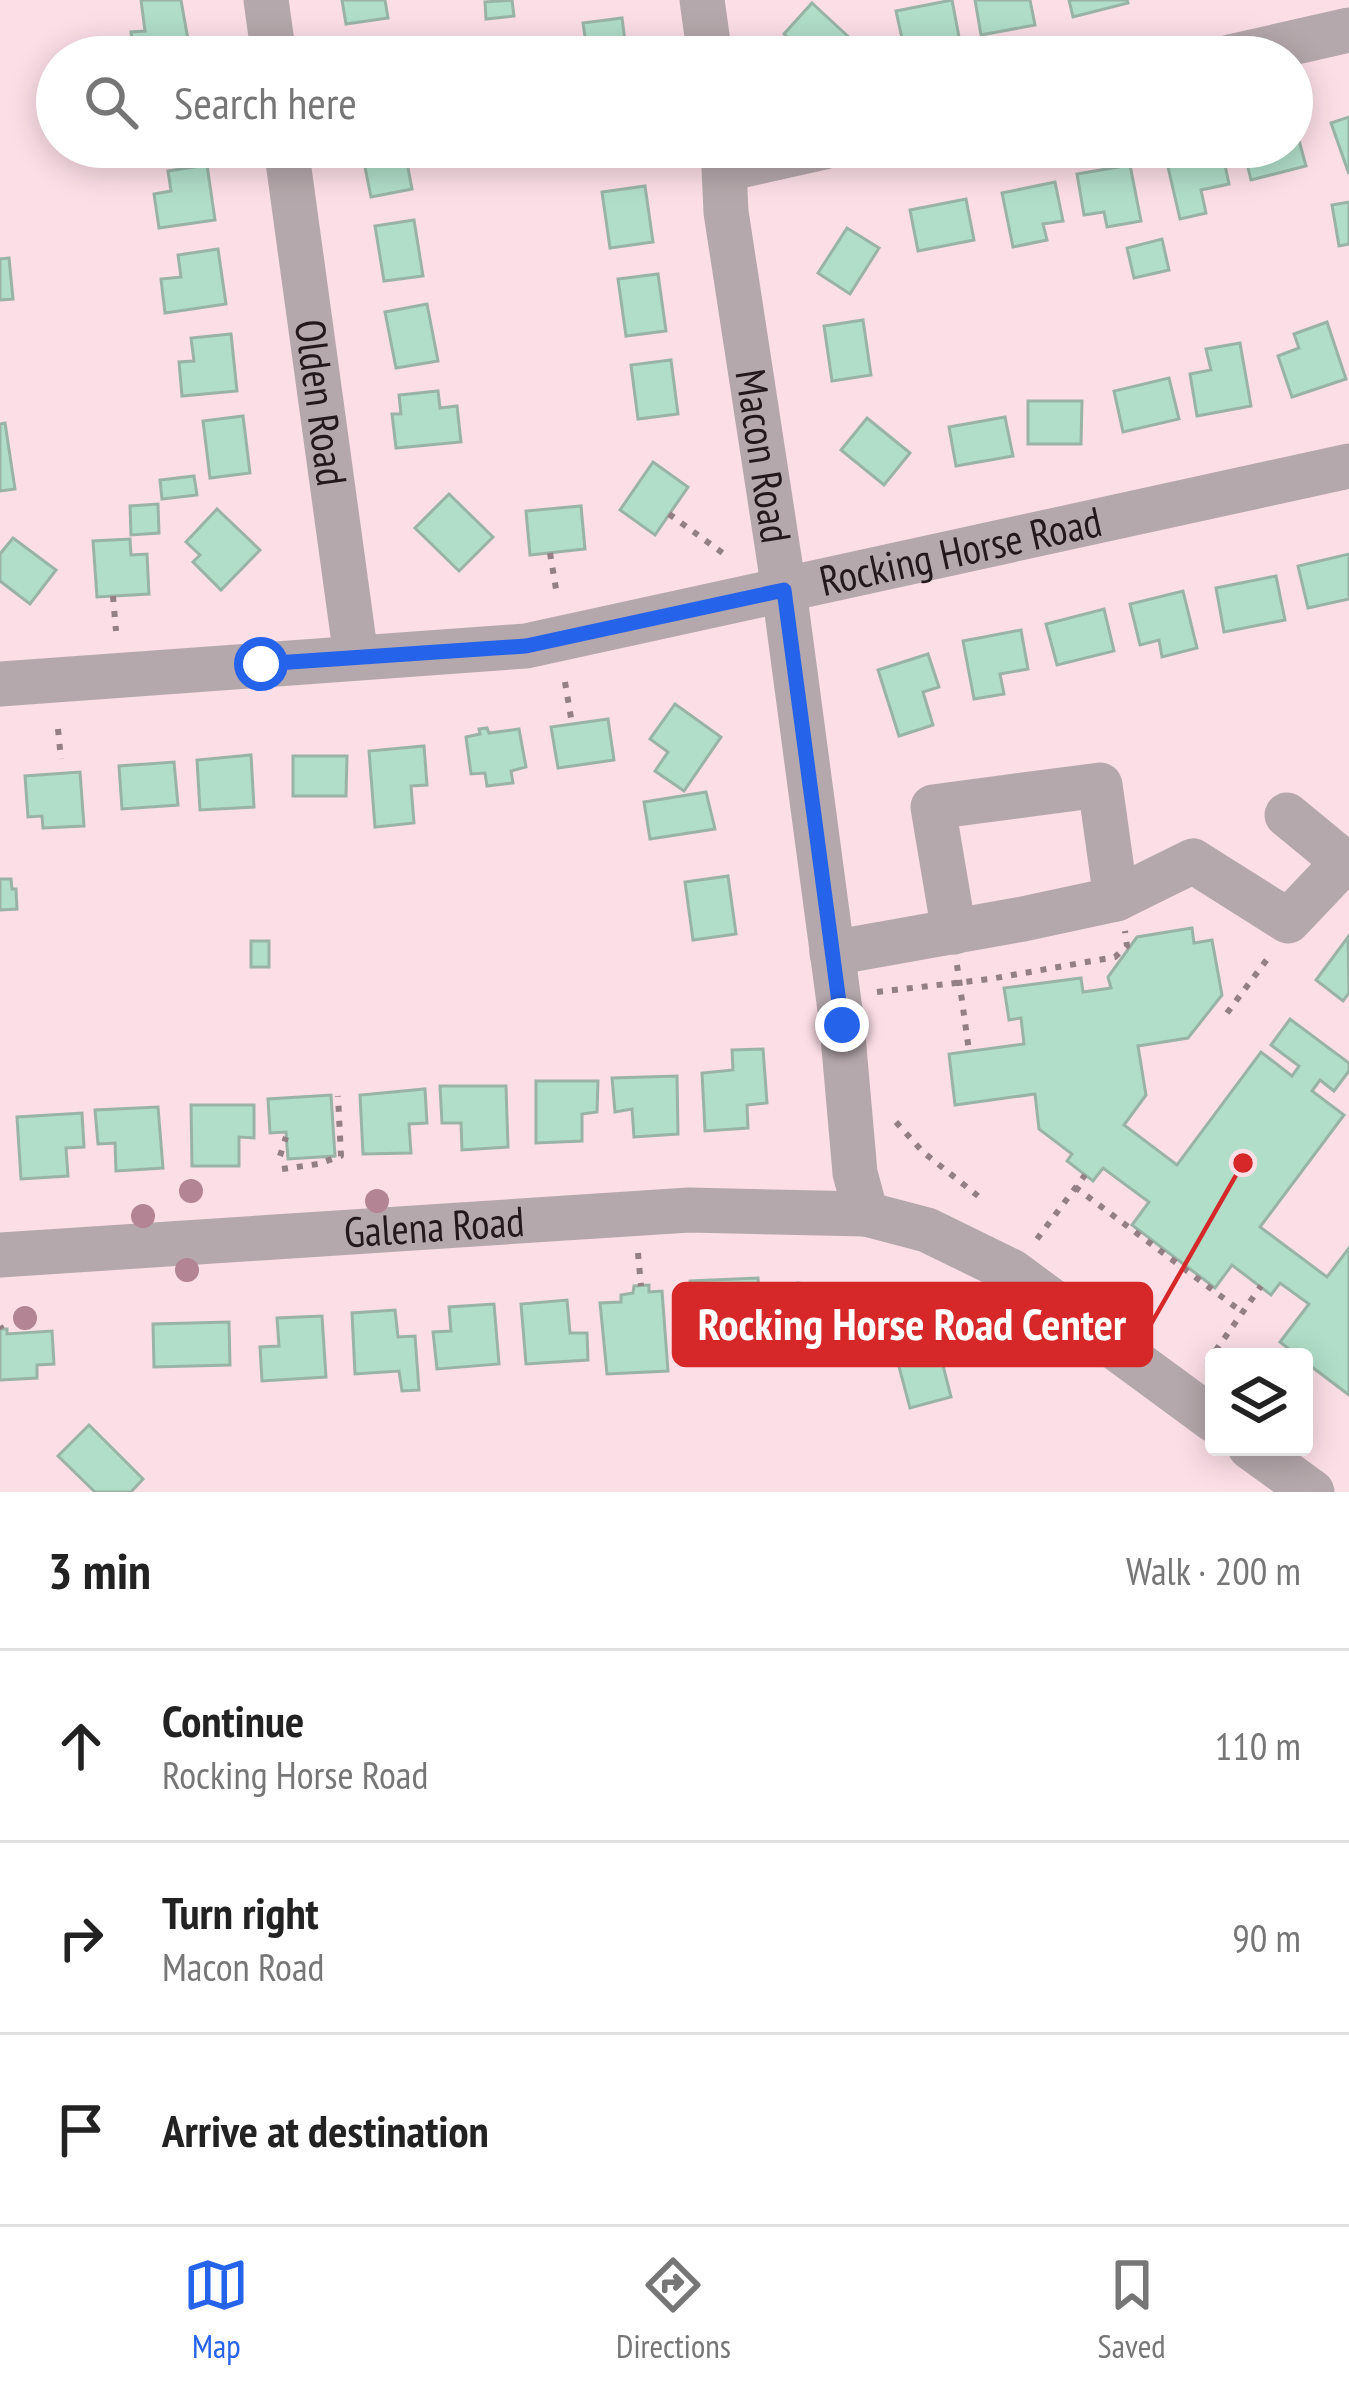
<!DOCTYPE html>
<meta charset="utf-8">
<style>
:root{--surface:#fff;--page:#f6f6f6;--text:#222;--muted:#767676;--line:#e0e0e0;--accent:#2563eb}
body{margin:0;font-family:"PT Sans Narrow",sans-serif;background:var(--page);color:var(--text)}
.controls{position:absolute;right:36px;bottom:36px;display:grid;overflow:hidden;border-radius:12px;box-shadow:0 6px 30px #0003}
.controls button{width:108px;height:108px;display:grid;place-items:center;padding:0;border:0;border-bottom:3px solid var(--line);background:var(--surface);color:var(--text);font:60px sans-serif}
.stop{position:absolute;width:36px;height:36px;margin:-27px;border:9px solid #2563eb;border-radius:50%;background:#fff}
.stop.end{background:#2563eb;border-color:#fff;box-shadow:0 3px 12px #0008}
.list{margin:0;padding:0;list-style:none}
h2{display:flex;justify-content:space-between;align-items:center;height:156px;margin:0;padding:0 48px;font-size:51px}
h2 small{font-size:39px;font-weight:400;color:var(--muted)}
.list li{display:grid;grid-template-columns:78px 1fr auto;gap:36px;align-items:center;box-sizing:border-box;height:192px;padding:0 48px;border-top:3px solid var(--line)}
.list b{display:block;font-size:45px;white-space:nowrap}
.list p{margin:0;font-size:39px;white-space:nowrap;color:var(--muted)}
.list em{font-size:39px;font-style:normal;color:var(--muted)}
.icon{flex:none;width:66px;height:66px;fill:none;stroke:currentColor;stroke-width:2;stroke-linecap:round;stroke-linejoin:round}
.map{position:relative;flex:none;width:1349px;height:1492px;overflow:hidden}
.search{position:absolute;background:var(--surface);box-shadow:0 6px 30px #0003;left:36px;right:36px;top:36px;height:132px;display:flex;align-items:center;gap:30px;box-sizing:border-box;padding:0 42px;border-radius:66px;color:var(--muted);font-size:45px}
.sheet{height:732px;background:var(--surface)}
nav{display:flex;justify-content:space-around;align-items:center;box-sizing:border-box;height:168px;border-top:3px solid var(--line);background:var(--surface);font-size:33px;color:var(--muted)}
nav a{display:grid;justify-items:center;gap:6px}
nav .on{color:var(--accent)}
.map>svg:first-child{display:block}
.building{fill:#b0dec9;stroke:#99b4a7;stroke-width:3}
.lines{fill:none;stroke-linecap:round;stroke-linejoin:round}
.path{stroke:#937f85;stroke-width:6;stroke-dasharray:6 9;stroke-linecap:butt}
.minor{stroke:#b5a8ac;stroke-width:45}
.tree{fill:#b28494}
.route{stroke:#2563eb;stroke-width:15}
.labels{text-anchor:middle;stroke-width:10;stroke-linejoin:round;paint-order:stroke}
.street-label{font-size:42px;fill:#23191c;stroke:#fcdee7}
.leader{fill:none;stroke:#d62828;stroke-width:4.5}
.callout-dot{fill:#d62828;stroke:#fcdee7;stroke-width:4.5}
.callout{fill:#d62828;stroke:#d62828;stroke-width:4.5}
.callout-label{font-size:45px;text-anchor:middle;font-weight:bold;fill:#fff}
</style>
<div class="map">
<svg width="1349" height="1492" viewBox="0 0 1349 1492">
<rect width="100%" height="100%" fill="#fcdee7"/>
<g class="building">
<path d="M141 0H181L190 51 134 57 131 32 145 31Z"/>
<path d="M342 0H385L388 18 346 24Z"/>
<path d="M512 0 514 16 486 19 485 2Z"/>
<path d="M952 0 960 42 905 52 896 11Z"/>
<path d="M975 0H1030L1035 25 981 35Z"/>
<path d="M1069 0H1127L1128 3 1073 17Z"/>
<path d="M812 3 853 41 839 57H808L784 34Z"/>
<path d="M622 18 627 57H588L583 23Z"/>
<path d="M1349 117V174L1331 123Z"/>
<path d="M1295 126 1306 166 1251 180 1243 147H1292V127Z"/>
<path d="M361 147H404L412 189 371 197Z"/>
<path d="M599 147H642L643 159 601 164Z"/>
<path d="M1197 147H1221L1229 184 1201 190 1206 213 1180 219 1165 154Z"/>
<path d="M207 165 215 220 159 228 154 194 171 191 168 171Z"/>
<path d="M1130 165 1141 221 1107 227 1104 212 1084 215 1077 174Z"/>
<path d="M1055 182 1063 221 1043 224 1047 240 1013 247 1002 193Z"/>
<path d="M645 186 653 242 610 248 602 192Z"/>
<path d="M966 199 974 240 918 251 910 210Z"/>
<path d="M1349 202V244L1339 246 1332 205Z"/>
<path d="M414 220 423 276 384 281 375 226Z"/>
<path d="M847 228 879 248 850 294 818 273Z"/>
<path d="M1162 239 1169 270 1134 278 1127 248Z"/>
<path d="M218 249 226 304 165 313 161 279 181 277 178 255Z"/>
<path d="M9 258 13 299 0 300V259Z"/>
<path d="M658 274 666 331 626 336 618 279Z"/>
<path d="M427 304 438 361 396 368 385 312Z"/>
<path d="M863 320 871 375 832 381 824 326Z"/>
<path d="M1327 322 1346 379 1292 397 1278 356 1299 348 1294 334Z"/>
<path d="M231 334 237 391 182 396 179 362 194 361 191 338Z"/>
<path d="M1240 343 1251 406 1197 416 1190 374 1211 370 1206 349Z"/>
<path d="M671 360 678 414 638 419 631 365Z"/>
<path d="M1169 378 1179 419 1123 432 1114 391Z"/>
<path d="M438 391 440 408 457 406 461 442 396 448 392 414H401L399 395Z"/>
<path d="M1028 401H1082L1081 444H1028Z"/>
<path d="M243 416 250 473 210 478 203 421Z"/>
<path d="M1005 417 1013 456 956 466 949 427Z"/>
<path d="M867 418 910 453 884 485 841 450Z"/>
<path d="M5 423 15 489 0 491V424Z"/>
<path d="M653 462 688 487 655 535 620 510Z"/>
<path d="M194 476 197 495 162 499 160 480Z"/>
<path d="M449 494 493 537 459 571 415 528Z"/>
<path d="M158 504 159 533 131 535 130 506Z"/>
<path d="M581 506 585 549 530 555 526 511Z"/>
<path d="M217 509 260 550 221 590 193 562 200 555 186 542Z"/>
<path d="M13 538 56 570 30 604 0 581V554Z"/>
<path d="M130 539 131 555 147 554 149 594 97 597 93 541Z"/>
<path d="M1349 554V599L1308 608 1298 566Z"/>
<path d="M1276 576 1285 620 1224 632 1216 588Z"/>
<path d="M1183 591 1197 648 1162 657 1159 640 1140 645 1130 604Z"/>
<path d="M1104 609 1114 651 1057 665 1046 624Z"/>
<path d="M1021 630 1028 669 1000 674 1004 694 974 699 963 641Z"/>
<path d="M928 654 939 687 923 692 933 725 899 736 878 670Z"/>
<path d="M675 704 721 737 684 791 655 771 668 752 650 739Z"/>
<path d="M608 719 614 760 558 768 551 727Z"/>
<path d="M487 728 489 733 519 729 526 767 511 771 513 783 487 786 485 773 471 774 466 737 480 734 479 729Z"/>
<path d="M424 746 427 785 411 786 414 823 375 827 369 751Z"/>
<path d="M251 755 254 807 200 810 197 760Z"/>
<path d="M293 756H347L346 796H293Z"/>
<path d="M174 762 178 805 122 809 119 766Z"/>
<path d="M80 772 84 826 43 828 42 816 28 817 25 776Z"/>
<path d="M706 792 715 829 650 839 644 802Z"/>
<path d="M728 876 736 934 693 940 685 882Z"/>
<path d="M0 879H11L12 889H16L17 909 0 910Z"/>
<path d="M1192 928 1194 943 1212 940 1222 995 1188 1038 1138 1046 1146 1095 1124 1125 1177 1165 1261 1052 1292 1076 1299 1066 1271 1045 1290 1019 1349 1063V1071L1334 1091 1320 1080 1312 1091 1344 1115 1260 1227 1327 1277 1349 1248V1395L1304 1361V1357H1299L1280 1342 1309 1304 1280 1283 1271 1295 1232 1265 1215 1288 1132 1225 1149 1202 1103 1168 1093 1181 1067 1161 1072 1154 1039 1129 1035 1094 955 1105 949 1054 1024 1044 1021 1018 1009 1020 1004 988 1081 978 1083 992 1111 988 1108 977 1137 937Z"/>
<path d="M1348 937 1349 993 1343 1001 1316 980Z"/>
<rect x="251" y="941" width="18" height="26"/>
<path d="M763 1049 767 1103 747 1105 748 1128 705 1131 702 1073 733 1070 732 1050Z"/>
<path d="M677 1076 678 1134 634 1137 632 1109 615 1112 612 1078Z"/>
<path d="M536 1081H598L597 1112 582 1114V1141L536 1143Z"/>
<path d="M440 1086H506L508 1147 462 1150 461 1123H442Z"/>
<path d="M425 1089 427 1123 409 1124 411 1153 363 1154 360 1095Z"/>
<path d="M331 1095 335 1156 288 1159 286 1132 270 1133 268 1099Z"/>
<path d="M191 1105H254V1138L239 1137V1166H192Z"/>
<path d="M158 1107 163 1168 116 1171 115 1143 98 1144 95 1110Z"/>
<path d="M82 1113 84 1147 66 1148 68 1176 21 1179 17 1117Z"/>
<path d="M758 1278 761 1315 751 1316 752 1327 693 1330 690 1281Z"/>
<path d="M798 1283 868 1291 862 1336 794 1327Z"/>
<path d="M649 1285V1292L662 1291 668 1371 607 1374 600 1303 621 1302V1295L633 1293 634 1286Z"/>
<path d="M567 1300 570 1333H587L588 1360 526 1364 521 1304Z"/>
<path d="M494 1304 499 1364 437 1369 433 1332 451 1331 449 1307Z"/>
<path d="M395 1310 398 1337 415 1336 419 1390 402 1391 399 1371 355 1374 352 1313Z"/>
<path d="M322 1316 326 1377 262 1381 260 1347 279 1346 277 1318Z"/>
<path d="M229 1322 230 1365 154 1367 153 1324Z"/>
<path d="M932 1322 951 1397 910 1408 890 1333Z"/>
<path d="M0 1329H7V1334L52 1331 54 1364 37 1365V1378L0 1380Z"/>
<path d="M89 1425 143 1479 131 1492H95L58 1456Z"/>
</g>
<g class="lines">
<g class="path">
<path d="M669 514 724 554"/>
<path d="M550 553 556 589"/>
<path d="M113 596 116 631"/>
<path d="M565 682 572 724"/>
<path d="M58 729 61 759"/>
<path d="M957 965 969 1051"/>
<path d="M877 992 990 979 1115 957 1127 946 1125 931"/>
<path d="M1227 1013 1271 954"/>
<path d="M896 1122 923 1152 978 1196"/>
<path d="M280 1156 286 1137"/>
<path d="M282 1169 318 1164 341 1156 338 1096"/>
<path d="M1075 1187 1242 1312"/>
<path d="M1037 1239 1085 1175"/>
<path d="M638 1253 641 1286"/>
<path d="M0 1326 2 1329"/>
<path d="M1207 1363 1261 1286"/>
</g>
<g class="minor">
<path d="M266 0 274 57"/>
<path d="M702 0 710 57"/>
<path d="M1230 57 1349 30"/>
<path id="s1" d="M286 147 356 657"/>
<path id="s2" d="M723 147 726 212 784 590 842 1025 855 1173 866 1214 927 1230 1011 1271 1214 1420"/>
<path d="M726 169 824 147"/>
<path id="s3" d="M0 684 526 646 1349 466"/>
<path d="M1287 815 1344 862 1349 860"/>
<path d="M954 932 933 807 1100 785 1116 899"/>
<path d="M832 953 1023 919 1116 899 1193 861 1288 921 1344 862"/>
<path id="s4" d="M0 1255 689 1210 866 1214"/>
<path d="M1250 1447 1312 1492"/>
</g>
</g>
<g class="tree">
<circle cx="191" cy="1191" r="12"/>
<circle cx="377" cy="1201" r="12"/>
<circle cx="143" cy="1216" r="12"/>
<circle cx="187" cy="1270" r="12"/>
<circle cx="25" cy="1318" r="12"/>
</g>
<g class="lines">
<path class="route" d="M261 664 526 646 784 590 842 1025"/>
</g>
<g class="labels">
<g class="street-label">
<text dy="15" stroke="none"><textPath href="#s1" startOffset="258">Olden Road</textPath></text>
<text dy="15" stroke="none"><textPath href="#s2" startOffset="312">Macon Road</textPath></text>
<text dy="15" stroke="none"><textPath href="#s3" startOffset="972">Rocking Horse Road</textPath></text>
<text dy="15" stroke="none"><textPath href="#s4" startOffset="435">Galena Road</textPath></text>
</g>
</g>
<path class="leader" d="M1243 1163L1151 1324"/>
<circle class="callout-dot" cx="1243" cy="1163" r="12"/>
<rect class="callout" x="674" y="1284" width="477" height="81" rx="12"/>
<g class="callout-label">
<text x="912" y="1340">Rocking Horse Road Center</text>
</g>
</svg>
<div class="controls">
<button><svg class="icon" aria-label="layers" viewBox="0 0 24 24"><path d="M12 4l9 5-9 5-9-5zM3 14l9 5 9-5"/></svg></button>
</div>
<div class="stop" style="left:261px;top:664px"></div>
<div class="stop end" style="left:842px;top:1025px"></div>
<div class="search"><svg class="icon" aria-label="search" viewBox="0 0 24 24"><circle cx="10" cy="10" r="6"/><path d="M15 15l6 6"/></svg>Search here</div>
</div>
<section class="sheet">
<h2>3 min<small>Walk · 200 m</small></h2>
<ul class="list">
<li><svg class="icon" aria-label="ahead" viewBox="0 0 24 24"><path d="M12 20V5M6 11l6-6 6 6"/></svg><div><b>Continue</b><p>Rocking Horse Road</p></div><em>110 m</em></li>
<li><svg class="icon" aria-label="right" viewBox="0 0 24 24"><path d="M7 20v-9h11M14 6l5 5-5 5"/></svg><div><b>Turn right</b><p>Macon Road</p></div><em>90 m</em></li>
<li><svg class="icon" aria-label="arrive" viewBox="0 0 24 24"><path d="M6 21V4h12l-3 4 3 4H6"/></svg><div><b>Arrive at destination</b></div></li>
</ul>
</section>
<nav>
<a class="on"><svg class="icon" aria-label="map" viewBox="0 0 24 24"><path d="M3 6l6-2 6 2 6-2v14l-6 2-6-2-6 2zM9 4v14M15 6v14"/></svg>Map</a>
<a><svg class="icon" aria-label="directions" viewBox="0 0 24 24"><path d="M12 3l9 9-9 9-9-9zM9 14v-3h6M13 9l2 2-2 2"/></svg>Directions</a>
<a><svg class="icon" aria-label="saved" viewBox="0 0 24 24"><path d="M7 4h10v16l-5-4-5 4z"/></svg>Saved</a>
</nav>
